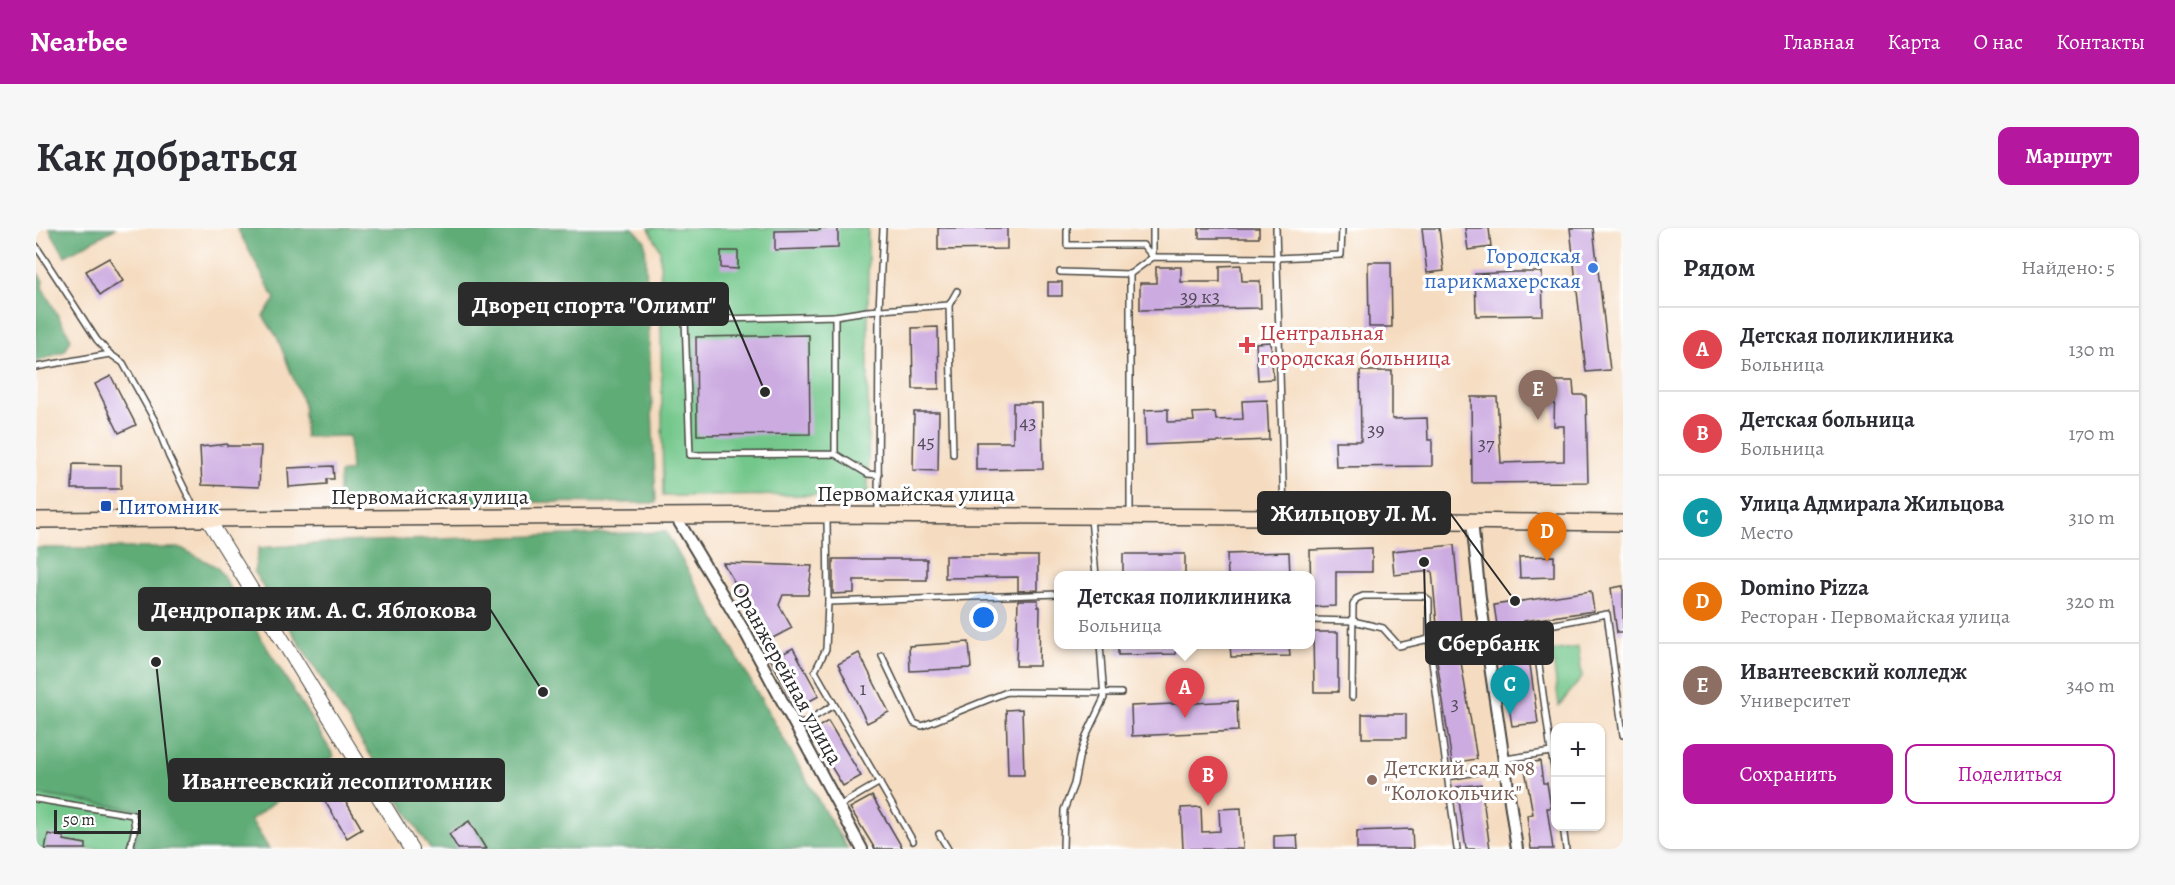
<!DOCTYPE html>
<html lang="ru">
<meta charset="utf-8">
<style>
:root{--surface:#fff;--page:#f7f7f7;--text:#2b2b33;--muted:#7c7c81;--line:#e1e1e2;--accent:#b5179e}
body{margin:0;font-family:Alegreya,serif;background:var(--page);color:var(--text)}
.controls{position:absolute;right:18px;bottom:18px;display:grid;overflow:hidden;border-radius:12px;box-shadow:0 2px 4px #0004}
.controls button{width:54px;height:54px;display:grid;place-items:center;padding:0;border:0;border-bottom:2px solid var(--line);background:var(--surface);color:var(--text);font:30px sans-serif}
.scale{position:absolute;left:18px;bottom:15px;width:87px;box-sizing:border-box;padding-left:6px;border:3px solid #2b2b2b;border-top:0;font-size:16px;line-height:21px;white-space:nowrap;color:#2b2b2b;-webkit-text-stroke:4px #fff;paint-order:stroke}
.you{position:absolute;left:948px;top:390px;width:21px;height:21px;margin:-15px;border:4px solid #fff;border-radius:50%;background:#1a73e8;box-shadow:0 0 0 9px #1a73e833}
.badge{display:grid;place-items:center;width:39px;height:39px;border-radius:50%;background:var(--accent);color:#fff;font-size:20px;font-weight:700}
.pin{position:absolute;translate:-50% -50px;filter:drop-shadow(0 2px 3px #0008)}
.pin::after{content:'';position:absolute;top:32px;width:21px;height:18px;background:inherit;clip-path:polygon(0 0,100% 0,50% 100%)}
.popup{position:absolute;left:1018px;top:343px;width:261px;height:78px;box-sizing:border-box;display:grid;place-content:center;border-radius:12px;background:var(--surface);filter:drop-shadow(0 2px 4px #0005);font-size:20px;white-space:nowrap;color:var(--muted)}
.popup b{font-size:22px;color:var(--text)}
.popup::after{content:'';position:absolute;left:50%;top:100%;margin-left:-12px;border:12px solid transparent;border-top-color:var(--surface)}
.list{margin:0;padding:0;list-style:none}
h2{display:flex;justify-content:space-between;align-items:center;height:78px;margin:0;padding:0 24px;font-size:26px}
h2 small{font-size:20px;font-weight:400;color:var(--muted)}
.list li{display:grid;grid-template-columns:39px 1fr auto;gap:18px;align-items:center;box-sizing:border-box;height:84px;padding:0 24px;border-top:2px solid var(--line)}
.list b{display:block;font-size:22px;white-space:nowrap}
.list p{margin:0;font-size:20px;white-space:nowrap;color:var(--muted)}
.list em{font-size:20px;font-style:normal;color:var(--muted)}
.actions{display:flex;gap:12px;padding:18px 24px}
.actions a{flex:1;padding:14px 0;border:2px solid var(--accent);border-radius:12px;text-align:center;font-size:21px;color:var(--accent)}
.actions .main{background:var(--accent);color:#fff}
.map{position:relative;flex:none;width:1587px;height:621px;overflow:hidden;border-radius:12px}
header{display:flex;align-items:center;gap:36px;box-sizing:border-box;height:84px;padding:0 30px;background:var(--accent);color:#fff}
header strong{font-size:28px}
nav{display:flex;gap:33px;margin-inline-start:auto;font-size:21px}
.intro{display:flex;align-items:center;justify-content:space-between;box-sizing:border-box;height:144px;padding:0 36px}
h1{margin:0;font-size:42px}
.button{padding:15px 27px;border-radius:12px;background:var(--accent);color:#fff;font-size:21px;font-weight:700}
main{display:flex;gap:36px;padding:0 36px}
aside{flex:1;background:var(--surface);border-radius:12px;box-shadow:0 2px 4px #0004}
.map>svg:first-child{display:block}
.green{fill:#73c78b;stroke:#4f795b;stroke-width:1.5}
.forest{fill:#5eac77;stroke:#446c51;stroke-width:1.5}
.building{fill:#ccabe1}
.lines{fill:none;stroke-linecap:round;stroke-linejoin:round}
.service-casing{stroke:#494641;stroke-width:8}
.minor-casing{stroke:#494641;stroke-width:14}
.tertiary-casing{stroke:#494641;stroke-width:16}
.secondary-casing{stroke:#494641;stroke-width:18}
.service{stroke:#fff;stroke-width:5}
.minor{stroke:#fff;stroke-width:10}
.tertiary{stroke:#fff;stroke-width:14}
.secondary{stroke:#fbe5cf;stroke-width:15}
.shop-dot{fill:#3f7fe0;stroke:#fff;stroke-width:2}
.health-dot{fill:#e0444e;stroke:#fff;stroke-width:2}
.transit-dot{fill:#1a4fb4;stroke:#fff;stroke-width:2}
.education-dot{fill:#8d6e63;stroke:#fff;stroke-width:2}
.labels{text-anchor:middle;stroke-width:6;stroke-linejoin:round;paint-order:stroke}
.number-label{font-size:20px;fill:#534b58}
.shop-label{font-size:22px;fill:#366cbe;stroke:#fff;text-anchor:end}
.health-label{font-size:22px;fill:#be3a42;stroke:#fff;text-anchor:start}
.street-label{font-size:22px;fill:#2b2b2b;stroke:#fff}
.transit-label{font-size:22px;fill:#164399;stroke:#fff;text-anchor:start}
.education-label{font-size:22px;fill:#785e54;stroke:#fff;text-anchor:start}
.leader{fill:none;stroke:#2b2b2b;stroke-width:2}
.callout-dot{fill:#2b2b2b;stroke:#fff;stroke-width:2}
.callout{fill:#2b2b2b;stroke:#2b2b2b;stroke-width:2}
.callout-label{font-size:24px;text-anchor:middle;font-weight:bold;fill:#fff}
</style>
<header>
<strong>Nearbee</strong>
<nav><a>Главная</a><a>Карта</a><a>О нас</a><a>Контакты</a></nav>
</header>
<div class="intro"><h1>Как добраться</h1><a class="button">Маршрут</a></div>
<main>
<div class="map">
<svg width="1587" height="621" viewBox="0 0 1587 621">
<rect width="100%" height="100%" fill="#fff"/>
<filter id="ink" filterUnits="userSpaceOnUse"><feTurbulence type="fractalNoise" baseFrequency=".0167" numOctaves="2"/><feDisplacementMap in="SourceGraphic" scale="12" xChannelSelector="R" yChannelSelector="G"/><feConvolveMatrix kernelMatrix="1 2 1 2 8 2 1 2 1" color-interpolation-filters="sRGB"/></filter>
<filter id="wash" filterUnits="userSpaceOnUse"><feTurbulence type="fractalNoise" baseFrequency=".008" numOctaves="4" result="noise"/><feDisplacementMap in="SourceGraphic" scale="24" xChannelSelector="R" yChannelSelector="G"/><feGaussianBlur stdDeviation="1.35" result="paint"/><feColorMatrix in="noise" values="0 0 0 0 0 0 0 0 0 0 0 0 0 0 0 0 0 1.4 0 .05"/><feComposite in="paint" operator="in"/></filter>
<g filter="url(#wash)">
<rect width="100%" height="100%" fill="#f5dcc0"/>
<g class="green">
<path d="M613 0H832V267L627 268 624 22Z"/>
<path d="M1542 419 1546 449 1523 478 1516 423Z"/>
<path d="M0 566 106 582 98 621H0Z"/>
</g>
<g class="forest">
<path d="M13 0H80L29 28Z"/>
<path d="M201 0H597L609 13 620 275 302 273 304 245 315 243 313 208 269 209 268 177 241 109 227 88 239 71Z"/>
<path d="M0 43 7 53 6 59 35 111 29 123 0 134Z"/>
<path d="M630 304 789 584 812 621H394L218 344 223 320 305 314Z"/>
<path d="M0 320H145L181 339 298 528 215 592 233 621H98L105 582 0 566Z"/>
</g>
<g id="blocks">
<g class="building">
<path d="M784 0H802V20L739 22V3L784 2Z"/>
<path d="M902 0H971V21L902 22Z"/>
<rect x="1163" y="0" width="60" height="10"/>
<path d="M1386 0H1403L1408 43 1391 45Z"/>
<path d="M1429 0H1453L1455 19 1432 22Z"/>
<path d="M1534 0H1557L1574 142 1550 144Z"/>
<path d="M685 23H702V41L685 40Z"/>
<path d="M73 30 87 53 64 67 50 43Z"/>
<path d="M1332 34H1355L1356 99H1333Z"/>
<path d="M1205 37 1206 53H1224L1225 80 1104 82V55H1120V39H1145V54H1184V38Z"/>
<path d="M1480 44H1506L1507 87 1440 88 1439 46Z"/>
<rect x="1012" y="54" width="14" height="14"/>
<path d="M902 99 903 161H877L876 100Z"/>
<path d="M773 107 774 206 661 207 660 109Z"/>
<path d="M1235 114 1237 151 1222 152 1220 115Z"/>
<path d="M1324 143H1356V191L1391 190 1392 212H1396V238L1300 239 1299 213H1325Z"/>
<path d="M75 148 100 197 83 205 59 156Z"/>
<path d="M1519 153H1537L1538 167H1550L1552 254 1436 255 1435 169H1461L1465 235 1528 233V198H1518Z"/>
<path d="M1231 172 1233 212 1110 217 1109 182 1132 181V194L1158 193 1157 185 1179 184 1180 192 1207 191 1206 173Z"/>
<path d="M977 175H1006L1007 241 940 242V214H977Z"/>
<path d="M878 184H903L902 243 877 242Z"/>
<path d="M191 216V218H225L223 259 166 257 164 219Z"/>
<path d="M37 236 85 237V261H36Z"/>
<path d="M297 238 298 251H291V256L253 259 252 240Z"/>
<path d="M1418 317 1425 395 1401 397 1396 343 1358 347 1356 323Z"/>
<path d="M1336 320V344H1300V378L1275 379 1274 322Z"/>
<path d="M1253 324 1254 348H1192L1191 326Z"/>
<rect x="1087" y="326" width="62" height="22"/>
<path d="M909 328H1002V362L982 363V349L909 350Z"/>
<path d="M1518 328V349L1484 350 1483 329Z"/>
<path d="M797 331H891V352H818V365L797 366Z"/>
<path d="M687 335 776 338 772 367H747L743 377 756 400 733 412Z"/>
<path d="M1587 358V405H1581L1575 360Z"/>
<path d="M1555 363 1558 383 1488 393 1502 495 1476 498 1458 377Z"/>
<path d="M982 372H1002V379H1004L1003 438H980Z"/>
<path d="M1277 404H1302V464H1278Z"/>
<path d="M933 414 935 440 874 443 873 418Z"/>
<path d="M1422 416 1441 531 1416 535 1399 419Z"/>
<path d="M1082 417H1140V426L1082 427Z"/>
<path d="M1194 417H1253L1254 428 1195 429Z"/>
<path d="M757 420 783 468 760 480 735 432Z"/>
<path d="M823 425 853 484 831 495 802 436Z"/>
<path d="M1201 473 1202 503 1096 508 1095 478Z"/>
<path d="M986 481 988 547H972L970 482Z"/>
<rect x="1326" y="486" width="44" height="24"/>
<path d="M792 493 825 548 807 558 774 504Z"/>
<path d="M1504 533 1507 555H1511L1515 580H1511L1517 621H1495L1491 587 1497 586 1488 536Z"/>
<path d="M1445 556 1454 621H1430L1421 559Z"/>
<path d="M302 560 326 601 311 610 287 570Z"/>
<path d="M836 568 867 621H839L814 580Z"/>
<path d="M1165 579 1166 604 1184 603 1183 581 1205 580 1207 621H1147L1145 580Z"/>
<path d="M433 593 450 621H422L413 606Z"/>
<path d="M1376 601 1377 621H1321V603Z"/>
<path d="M12 606 28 609V612L50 616V621H9Z"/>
<path d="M1261 607 1262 621H1238V608Z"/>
</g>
</g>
</g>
<g filter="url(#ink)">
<use href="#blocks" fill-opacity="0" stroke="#494641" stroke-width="1.5"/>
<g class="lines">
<defs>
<g id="service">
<path d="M1031 0V17H1107L1117 29"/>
<path d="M1117 0V27"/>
<path d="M1240 0 1248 287"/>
<path d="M0 18 61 112 74 126 87 135 119 193 133 229 163 290"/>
<path d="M1024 44 1094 46 1117 29 1241 30 1305 27 1306 0"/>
<path d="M1094 46V288"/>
<path d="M913 77 921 63"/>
<path d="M799 88 831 83 913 77 917 226"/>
<path d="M0 139 74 126"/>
<path d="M799 226 654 227 649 92 799 88V226L832 246 843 247"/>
<path d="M842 286 843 82 847 0"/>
<path d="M791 290 792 374 1023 366"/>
<path d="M1055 290 1060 348"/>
<path d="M792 374 790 421 779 443 877 613"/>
<path d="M1275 392 1317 393 1347 400 1363 418 1393 411 1421 621"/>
<path d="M846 428 878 495 886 498 971 464 1085 465"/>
<path d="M1316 469 1317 377 1320 371 1327 368H1388L1393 372V411L1448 401"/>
<path d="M761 499 798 477"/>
<path d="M1515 524 1520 549"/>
<path d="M1469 531 1515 524 1498 400 1571 386 1587 507"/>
<path d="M1412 549 1469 539"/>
<path d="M0 571 97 587 99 600 94 621"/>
<path d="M803 578 844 554"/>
<path d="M1527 598 1530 621"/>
<path d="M903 606 912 621"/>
<path d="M1027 621 1028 582 1038 556 1043 530 1050 508 1068 470 1064 416"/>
</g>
<g id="minor">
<path d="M640 289 710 406 826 621"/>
<path d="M1436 293 1444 370 1481 621"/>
</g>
<path id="tertiary" d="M172 291 375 621"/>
<path id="secondary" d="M0 292 779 287 1248 289 1330 292 1587 295"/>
</defs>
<use href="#service" class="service-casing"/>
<use href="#minor" class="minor-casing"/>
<use href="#tertiary" class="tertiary-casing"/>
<use href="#secondary" class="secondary-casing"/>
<use href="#service" class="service"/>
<use href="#minor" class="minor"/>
<use href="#tertiary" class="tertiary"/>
<use href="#secondary" class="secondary"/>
</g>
</g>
<circle class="shop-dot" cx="1557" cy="40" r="6"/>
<path class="health-dot" d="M1208 108h6v6h6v6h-6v6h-6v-6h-6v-6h6z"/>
<rect class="transit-dot" x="64" y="272" width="12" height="12" rx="3"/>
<circle class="education-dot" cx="1336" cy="552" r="6"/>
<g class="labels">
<g class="number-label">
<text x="1164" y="75">39 к3</text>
<text x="992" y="201">43</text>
<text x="1340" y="208">39</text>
<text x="890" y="220">45</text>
<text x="1450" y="222">37</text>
<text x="827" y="467">1</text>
<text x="1419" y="482">3</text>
</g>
<g class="shop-label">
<text x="1545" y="35">Городская<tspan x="1545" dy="25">парикмахерская</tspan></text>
</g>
<g class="health-label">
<text x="1224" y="112">Центральная<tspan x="1224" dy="25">городская больница</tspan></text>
</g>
<g class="street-label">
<text x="880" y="273">Первомайская улица</text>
<text x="394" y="276">Первомайская улица</text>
<text transform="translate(752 445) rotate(61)" y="8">Оранжерейная улица</text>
</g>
<g class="transit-label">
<text x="82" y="286">Питомник</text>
</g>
<g class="education-label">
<text x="1348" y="547">Детский сад №8<tspan x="1348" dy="25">"Колокольчик"</tspan></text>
</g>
</g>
<path class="leader" d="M729 164L692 76M1479 373L1414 285M507 464L454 381M1388 334L1390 415M120 434L133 552"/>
<g class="callout-dot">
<circle cx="729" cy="164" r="6"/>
<circle cx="1479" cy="373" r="6"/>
<circle cx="507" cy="464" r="6"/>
<circle cx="1388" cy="334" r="6"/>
<circle cx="120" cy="434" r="6"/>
</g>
<g class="callout">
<rect x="423" y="55" width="269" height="42" rx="6"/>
<rect x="1222" y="264" width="192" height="42" rx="6"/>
<rect x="103" y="360" width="351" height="42" rx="6"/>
<rect x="1390" y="394" width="127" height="42" rx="6"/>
<rect x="133" y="531" width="335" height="42" rx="6"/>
</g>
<g class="callout-label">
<text x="558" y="85">Дворец спорта "Олимп"</text>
<text x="1318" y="293">Жильцову Л. М.</text>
<text x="278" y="390">Дендропарк им. А. С. Яблокова</text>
<text x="1453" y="423">Сбербанк</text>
<text x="301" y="561">Ивантеевский лесопитомник</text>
</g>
</svg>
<div class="controls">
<button>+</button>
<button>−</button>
</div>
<div class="scale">50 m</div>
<div class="you"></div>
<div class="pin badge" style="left:1149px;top:490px;background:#e0444e">A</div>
<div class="popup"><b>Детская поликлиника</b>Больница</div>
<div class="pin badge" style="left:1172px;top:578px;background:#e0444e">B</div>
<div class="pin badge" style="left:1474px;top:487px;background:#0f9aa8">C</div>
<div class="pin badge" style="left:1511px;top:334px;background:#e8710a">D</div>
<div class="pin badge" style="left:1502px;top:192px;background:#8d6e63">E</div>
</div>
<aside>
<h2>Рядом<small>Найдено: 5</small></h2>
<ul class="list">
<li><span class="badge" style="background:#e0444e">A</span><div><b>Детская поликлиника</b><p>Больница</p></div><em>130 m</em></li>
<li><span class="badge" style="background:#e0444e">B</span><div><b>Детская больница</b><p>Больница</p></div><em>170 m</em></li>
<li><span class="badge" style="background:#0f9aa8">C</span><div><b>Улица Адмирала Жильцова</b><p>Место</p></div><em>310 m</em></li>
<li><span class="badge" style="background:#e8710a">D</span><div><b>Domino Pizza</b><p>Ресторан · Первомайская улица</p></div><em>320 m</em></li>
<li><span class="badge" style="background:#8d6e63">E</span><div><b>Ивантеевский колледж</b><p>Университет</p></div><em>340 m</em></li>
</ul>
<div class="actions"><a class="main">Сохранить</a><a>Поделиться</a></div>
</aside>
</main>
